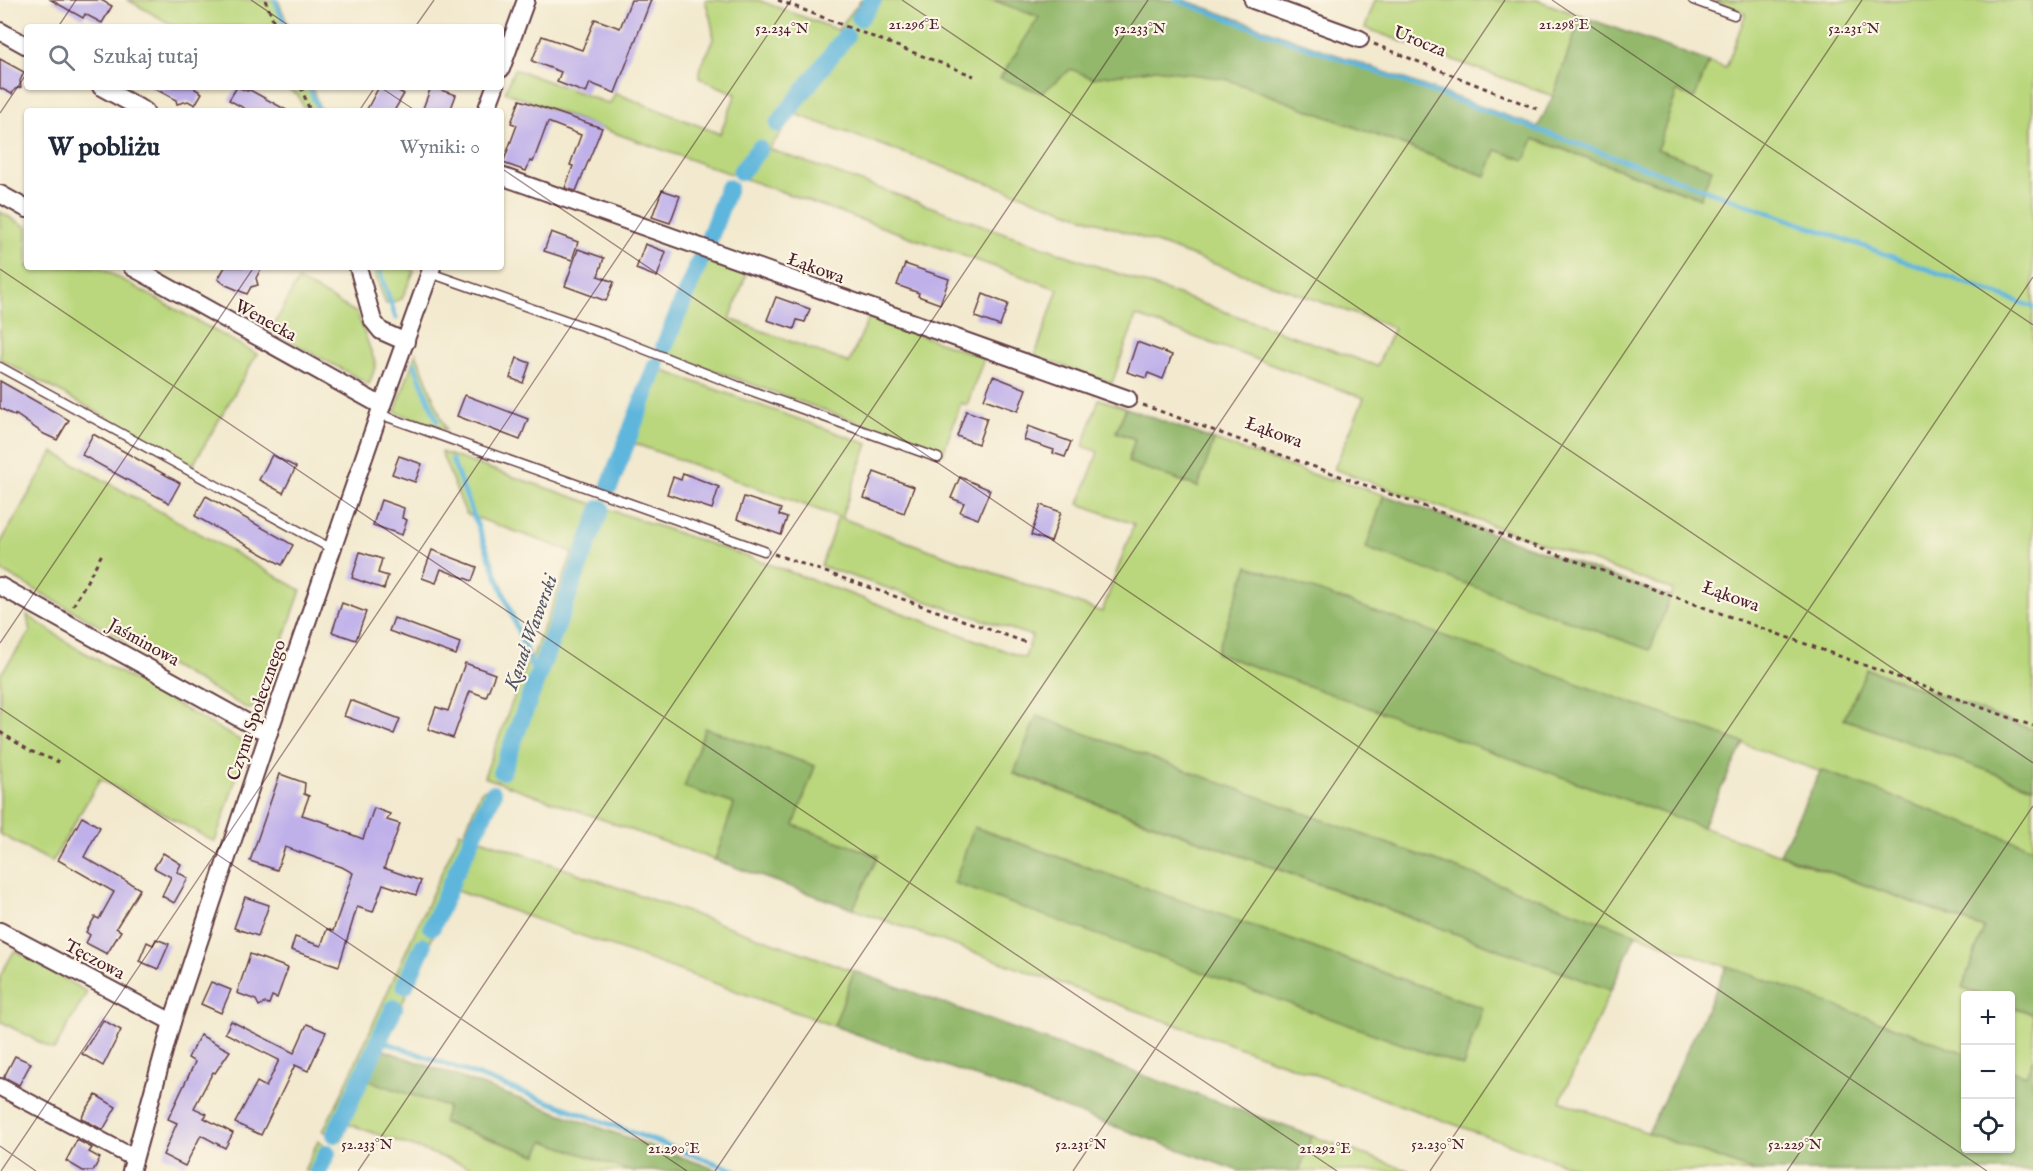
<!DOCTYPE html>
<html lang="pl">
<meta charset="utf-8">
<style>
:root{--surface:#fff;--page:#f6f6f7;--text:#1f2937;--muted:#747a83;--line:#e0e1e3}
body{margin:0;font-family:"IM FELL English",serif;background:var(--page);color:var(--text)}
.controls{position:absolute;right:18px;bottom:18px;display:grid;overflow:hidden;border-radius:6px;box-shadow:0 2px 4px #0004}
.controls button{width:54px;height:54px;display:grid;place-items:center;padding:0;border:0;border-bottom:2px solid var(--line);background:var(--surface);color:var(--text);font:30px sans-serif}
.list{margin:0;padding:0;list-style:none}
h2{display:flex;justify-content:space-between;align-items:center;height:78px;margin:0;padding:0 24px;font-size:26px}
h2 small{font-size:20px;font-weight:400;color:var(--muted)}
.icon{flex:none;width:33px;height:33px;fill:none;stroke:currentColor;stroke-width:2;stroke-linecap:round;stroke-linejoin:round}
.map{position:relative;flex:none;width:2033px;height:1171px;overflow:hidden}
.search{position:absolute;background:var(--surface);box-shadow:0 2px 4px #0004;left:24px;top:24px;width:480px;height:66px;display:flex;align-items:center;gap:15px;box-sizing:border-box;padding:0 21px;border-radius:6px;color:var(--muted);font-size:22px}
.panel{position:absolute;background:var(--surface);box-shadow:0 2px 4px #0004;left:24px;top:108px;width:480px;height:162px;border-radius:6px}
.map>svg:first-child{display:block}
.green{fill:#bad77d;stroke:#827b54;stroke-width:1.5;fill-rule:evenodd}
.forest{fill:#93b86c;stroke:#6e6c4c;stroke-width:1.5}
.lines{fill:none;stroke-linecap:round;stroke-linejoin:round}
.stream{stroke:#5fb6dc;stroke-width:5}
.canal{stroke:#5fb6dc;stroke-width:18}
.building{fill:#bfb0ea}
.service-casing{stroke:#633d43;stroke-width:11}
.minor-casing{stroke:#633d43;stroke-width:20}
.path{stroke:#633d43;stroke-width:3;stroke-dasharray:4.5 4.5;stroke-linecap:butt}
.service{stroke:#fff;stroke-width:8}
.minor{stroke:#fff;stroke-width:16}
.ticks{fill:none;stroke:#4a1f2b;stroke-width:1.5;stroke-opacity:0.45}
.labels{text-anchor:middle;stroke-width:4.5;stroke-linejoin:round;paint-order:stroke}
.street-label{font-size:18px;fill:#4a1f2b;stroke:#fcf5e5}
.water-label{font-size:20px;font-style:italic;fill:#515469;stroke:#fcf5e5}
.ticks-label{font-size:15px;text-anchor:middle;fill:#4a1f2b;stroke:#fcf5e5;stroke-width:4.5;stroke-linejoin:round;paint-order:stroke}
</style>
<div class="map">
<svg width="2033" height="1171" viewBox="0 0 2033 1171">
<rect width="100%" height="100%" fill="#fcf5e5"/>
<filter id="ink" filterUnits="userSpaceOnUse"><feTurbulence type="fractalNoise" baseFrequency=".0167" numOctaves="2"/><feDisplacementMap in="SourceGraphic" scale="12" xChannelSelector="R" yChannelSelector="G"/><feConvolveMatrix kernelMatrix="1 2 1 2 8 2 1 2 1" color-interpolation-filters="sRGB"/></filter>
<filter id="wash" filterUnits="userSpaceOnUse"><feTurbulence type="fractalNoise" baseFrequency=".008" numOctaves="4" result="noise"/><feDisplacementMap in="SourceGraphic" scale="24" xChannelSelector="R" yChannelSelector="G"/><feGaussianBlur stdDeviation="1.35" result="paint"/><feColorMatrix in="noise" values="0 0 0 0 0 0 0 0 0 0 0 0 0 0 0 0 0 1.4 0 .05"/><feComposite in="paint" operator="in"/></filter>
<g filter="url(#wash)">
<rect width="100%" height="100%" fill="#f2e9ce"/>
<g class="green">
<path d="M128 0H278L289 27H176Z"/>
<path d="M705 0H758L838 30 861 0H993L1039 17 1071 69 1092 78 1156 69 1226 79 1485 176 1496 150 1534 139 1699 198 1712 169 1657 149 1677 91 1694 98 1709 62 1726 68 1746 13 1712 0H2033V730L1868 669 1844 719 2033 787V848L1248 566 1217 653 1984 928 1962 988 1983 995 1966 996 1965 1053 1036 717 1014 774 1611 990 1560 1101 1754 1171H1584L853 909 878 856 793 825 815 766 705 728 734 804 715 860 484 777 525 668 533 655 573 552 466 514 441 452 760 561 1025 658 1032 636 821 566 838 517 633 443 615 491 602 486 650 366 868 444 841 518 1102 612 1134 524 1079 504 1098 452 1083 446 1099 399 1126 408 1116 432 1135 439 1128 461 1198 487 1214 440 1331 481 1332 478 1384 495 1367 548 1650 649 1673 590 1334 469 1364 398 1136 316 1112 383 1035 356 1058 289 606 130 505 92 514 69 610 104 615 93 720 134 736 94 699 78C697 62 711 54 713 38 714 26 708 11 705 0ZM795 114 1394 328 1377 366 769 149ZM974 827 1483 1008 1463 1066 955 883Z"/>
<path d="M1375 0H1537L1581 16 1553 96 1365 28Z"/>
<path d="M284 87H312L321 111H305L298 95Z"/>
<path d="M0 212 27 227V267H99L257 354 193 465 0 359Z"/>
<path d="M697 253 748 269 730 319 849 363 869 317 984 358 967 405 961 403 943 453 657 350Z"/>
<path d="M372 267H407L414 271 402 299 386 304Z"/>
<path d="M298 280 357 313 376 365 369 384 271 331Z"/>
<path d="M416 353 446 430 395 412Z"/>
<path d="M53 452 301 590 260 707 248 709 0 570V544Z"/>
<path d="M27 615 73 646 245 743 247 745 215 842 100 779 52 862 0 834V675L30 632Z"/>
<path d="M486 789 495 795 478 838 854 971 834 1026 454 890 367 1080 448 1107 443 1123 536 1155 544 1140 629 1171H482L348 1124 342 1140 323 1131 341 1095 460 832 464 833 481 791Z"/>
<path d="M15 950 87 992 54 1050 0 1021V976Z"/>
<path d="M2010 1006 2033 1014V1059L2026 1075 2011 1070Z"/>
<path d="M1312 1136 1410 1171H1299Z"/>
<path d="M318 1141 330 1150 321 1171H304Z"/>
</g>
<g class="forest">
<path d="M993 0H1184L1538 127 1553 96 1581 16 1709 62 1694 99 1677 91 1657 149 1712 169 1700 198 1534 139 1525 160 1496 150 1486 176 1226 79 1156 69 1092 78 1071 69 1042 93 1000 78 1039 17Z"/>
<path d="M1126 408 1214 440 1198 487 1128 462 1135 439 1116 432Z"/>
<path d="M1384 495 1670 597 1650 650 1366 548Z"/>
<path d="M1248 566 1744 743 1702 827 1216 653Z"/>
<path d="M1867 669 2033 730V787L1844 719Z"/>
<path d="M1037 716 1636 934 1611 990 1014 773Z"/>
<path d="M705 728 815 766 794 825 878 856 853 909 715 860 734 804 684 787Z"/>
<path d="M1821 770 2033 848V1014L2011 1006 2010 996 1983 995 1962 988 1984 928 1780 854Z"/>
<path d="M974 827 1483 1008 1463 1066 954 883Z"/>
<path d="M1727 966 1965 1053 1966 1148H2010L2011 1070 2026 1075 2033 1059V1171H1754L1648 1133Z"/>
<path d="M854 971 1312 1136 1299 1171H1239L834 1026Z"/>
<path d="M381 1049 720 1171H630L544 1141 537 1155 443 1122 448 1107 367 1080Z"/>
</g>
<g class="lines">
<g class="stream">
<path d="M275 0 286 27"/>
<path d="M1176 0 2033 307"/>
<path d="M309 87 319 111"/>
<path d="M378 267 396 318"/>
<path d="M414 363 437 421"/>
<path d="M452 460 536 677"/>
<path d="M380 1040 737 1171"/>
</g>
<g class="canal">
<path d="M860 18 873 0"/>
<path d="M778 124 846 36"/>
<path d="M741 172 759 149"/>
<path d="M708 242 728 188"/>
<path d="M664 347 700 260"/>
<path d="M610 485 656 366"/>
<path d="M502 771 601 508"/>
<path d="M456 872 493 794"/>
<path d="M432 927 452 881"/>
<path d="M405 985 423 946"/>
<path d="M335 1134 394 1008"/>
<path d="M318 1171 327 1153"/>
</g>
</g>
<g id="blocks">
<g class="building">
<path d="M51 0H101L112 6 102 23 85 14 83 18Z"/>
<path d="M631 0H651L615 93 590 83 586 93 557 82 561 72 532 61 542 36 582 50 595 19 620 28Z"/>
<path d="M0 59 24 72 20 81 21 87 15 89 12 94 0 88Z"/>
<path d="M152 87H195V89L202 93 195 105 188 101 177 104 176 100Z"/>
<path d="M237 87 247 91 250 90 288 111H249L229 100Z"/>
<path d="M379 87H392L404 94 394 111H366Z"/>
<path d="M431 87 456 95 450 111H422Z"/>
<path d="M520 100 602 128 576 191 565 188 573 166 570 165 581 135 548 122 533 162 530 161 526 171 503 163 517 125 511 123Z"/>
<path d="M662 190 680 196 670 223 652 217Z"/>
<path d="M551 232 578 242 572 260 544 251Z"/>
<path d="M645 244 666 252 657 277 636 269Z"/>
<path d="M578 249 604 258 598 276 614 282 606 301 565 286Z"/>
<path d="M905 264 949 279 940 304 918 296 919 293 897 285Z"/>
<path d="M225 267H262L256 278 258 285 251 287 247 294 226 285 218 279Z"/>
<path d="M983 294 1008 304 1000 326 975 317Z"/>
<path d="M776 297 810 309 805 322 797 320 794 329 767 320Z"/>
<path d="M1137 342 1172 355 1163 379 1148 373 1146 378 1127 372Z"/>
<path d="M517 358 530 363 523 383 510 378Z"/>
<path d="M993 376 1026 389 1018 411 984 399Z"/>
<path d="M0 381 69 420 57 440 44 434 15 414V416L0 408Z"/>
<path d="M465 395 528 419 520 440 457 416Z"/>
<path d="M966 411 987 418 978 444 957 436Z"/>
<path d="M1028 426 1071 442 1065 457 1053 453 1054 450 1024 440Z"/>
<path d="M93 434 180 483 169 503 82 455Z"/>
<path d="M272 455 296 467 283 493 259 480Z"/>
<path d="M399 456 422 464 415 482 392 474Z"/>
<path d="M874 472 914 487 904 513 864 498Z"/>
<path d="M683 473 719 487 712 509 667 494 673 477 681 480Z"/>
<path d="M960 477 990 490 978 519 960 512 964 503 951 498Z"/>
<path d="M206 496 293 545 282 565 195 516Z"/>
<path d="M744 497 781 509 779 515 787 518 781 535 737 519Z"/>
<path d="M381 500 404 508 402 518 407 520 402 535 373 525Z"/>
<path d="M1041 505 1061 512 1051 542 1031 535Z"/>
<path d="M432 550 477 567 472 581 441 569 436 583 422 578Z"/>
<path d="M360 552 382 559 378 573 388 576 384 589 352 578Z"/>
<path d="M342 603 366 612 356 640 332 632Z"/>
<path d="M394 618 460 643 456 655 389 631Z"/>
<path d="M465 663 495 674 486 697 470 691 453 738 428 729 436 707 448 711Z"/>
<path d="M350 700 400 719 394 734 344 716Z"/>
<path d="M280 774 305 783 304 794 309 796 302 815 330 824 329 826 363 839 374 808 390 814 387 820 400 824 384 868 421 881 416 895 383 884 373 912 357 907 339 966 291 950 295 937 321 946 327 929 333 931 353 873 342 867 285 847 277 870 250 861Z"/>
<path d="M82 817 100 827 84 857 140 889 116 928 121 931 107 954 86 943 90 935 86 932 95 917 99 919 114 892 58 860Z"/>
<path d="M163 853 181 864 177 872 188 878 174 903 162 896 171 877 154 868Z"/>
<path d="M245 897 269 905 258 936 234 928Z"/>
<path d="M156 939 169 944 158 969 139 961 147 942 153 945Z"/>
<path d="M250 954 288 968 277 998 272 996 269 1004 265 1003 259 1006 256 1000 237 993Z"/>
<path d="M211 982 231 990 221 1013 201 1004Z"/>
<path d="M103 1020 121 1030 103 1066 82 1054Z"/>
<path d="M231 1021 294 1053 307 1024 326 1032 308 1071 295 1065 261 1135 235 1123 257 1082 266 1087 279 1060 225 1033Z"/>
<path d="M200 1035 230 1051 215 1073 213 1072 194 1108 207 1114 204 1118 233 1133 225 1148 201 1135 185 1166 163 1155 177 1123 168 1119 195 1062 188 1058Z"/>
<path d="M15 1056 31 1063 19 1085 4 1077Z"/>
<path d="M96 1095 116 1107 103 1130 81 1118Z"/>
<path d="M77 1140 92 1148 89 1152 100 1158 93 1171H83L66 1161Z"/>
</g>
</g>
</g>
<g filter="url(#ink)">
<use href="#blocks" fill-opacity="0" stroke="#633d43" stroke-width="1.5"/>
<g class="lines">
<defs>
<g id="service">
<path d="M1693 0 1734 15"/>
<path d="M430 273 608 335 738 386 938 458"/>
<path d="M0 367 332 549"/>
<path d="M379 414 764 551"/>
</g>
<g id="minor">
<path d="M1253 0 1360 39"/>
<path d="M0 31 27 46"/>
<path d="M501 69 526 0"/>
<path d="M101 87 145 111"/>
<path d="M486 111 495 87"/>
<path d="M501 176 1128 399"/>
<path d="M0 194 27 209"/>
<path d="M132 267 382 406"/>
<path d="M358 267 373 321 381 331 406 342"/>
<path d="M0 586 257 728 269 732"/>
<path d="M0 931 172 1022"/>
<path d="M0 1087 134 1158"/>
<path d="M131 1171 172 1022 269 732 379 414 432 267"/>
</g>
</defs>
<use href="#service" class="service-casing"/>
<use href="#minor" class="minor-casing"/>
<g class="path">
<path d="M265 0 276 27"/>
<path d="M778 0 974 76"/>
<path d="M1374 44 1537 109"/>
<path d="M301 87 310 111"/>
<path d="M1143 405 2033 726"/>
<path d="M774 554 1028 643"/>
<path d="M73 606 102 554"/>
<path d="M0 732 30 751 59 762"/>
</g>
<use href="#service" class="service"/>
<use href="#minor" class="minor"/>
</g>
</g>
<path class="ticks" d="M251 0 291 27M902 0 2033 763M1552 0 2033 325M58 27 76 0M415 27 434 0M380 87 416 111M359 111 375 87M0 113 27 73M501 168 1987 1171M0 269 1337 1171M0 643 254 267M0 708 687 1171M0 1146 36 1171M1 1171 791 0M358 1171 1148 0M715 1171 1505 0M1073 1171 1862 0M1430 1171 2033 277M1787 1171 2033 806"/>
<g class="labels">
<g class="street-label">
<text transform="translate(1420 41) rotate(22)" y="6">Urocza</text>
<text transform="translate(816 268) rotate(20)" y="6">Łąkowa</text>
<text transform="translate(266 320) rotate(29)" y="6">Wenecka</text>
<text transform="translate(1274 432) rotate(20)" y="6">Łąkowa</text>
<text transform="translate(1731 596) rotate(20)" y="6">Łąkowa</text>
<text transform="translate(144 642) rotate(29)" y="6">Jaśminowa</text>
<text transform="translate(256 710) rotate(-71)" y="6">Czynu Społecznego</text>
<text transform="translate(95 959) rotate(28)" y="6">Tęczowa</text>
</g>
<g class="water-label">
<text transform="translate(530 632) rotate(-70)" y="7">Kanał Wawerski</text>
</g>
</g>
<g class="ticks-label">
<text x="914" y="29">21.296°E</text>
<text x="1564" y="29">21.298°E</text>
<text x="782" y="33">52.234°N</text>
<text x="1140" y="33">52.233°N</text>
<text x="1854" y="33">52.231°N</text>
<text x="367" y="1149">52.233°N</text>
<text x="1081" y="1149">52.231°N</text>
<text x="1438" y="1149">52.230°N</text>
<text x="1795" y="1149">52.229°N</text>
<text x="674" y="1153">21.290°E</text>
<text x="1325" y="1153">21.292°E</text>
</g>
</svg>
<div class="controls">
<button>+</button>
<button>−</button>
<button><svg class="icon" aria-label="locate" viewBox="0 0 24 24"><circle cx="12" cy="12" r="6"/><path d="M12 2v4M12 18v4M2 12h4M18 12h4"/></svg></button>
</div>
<div class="search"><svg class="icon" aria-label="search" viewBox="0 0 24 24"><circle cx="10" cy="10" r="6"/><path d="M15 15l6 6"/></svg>Szukaj tutaj</div>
<section class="panel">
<h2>W pobliżu<small>Wyniki: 0</small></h2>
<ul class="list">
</ul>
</section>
</div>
